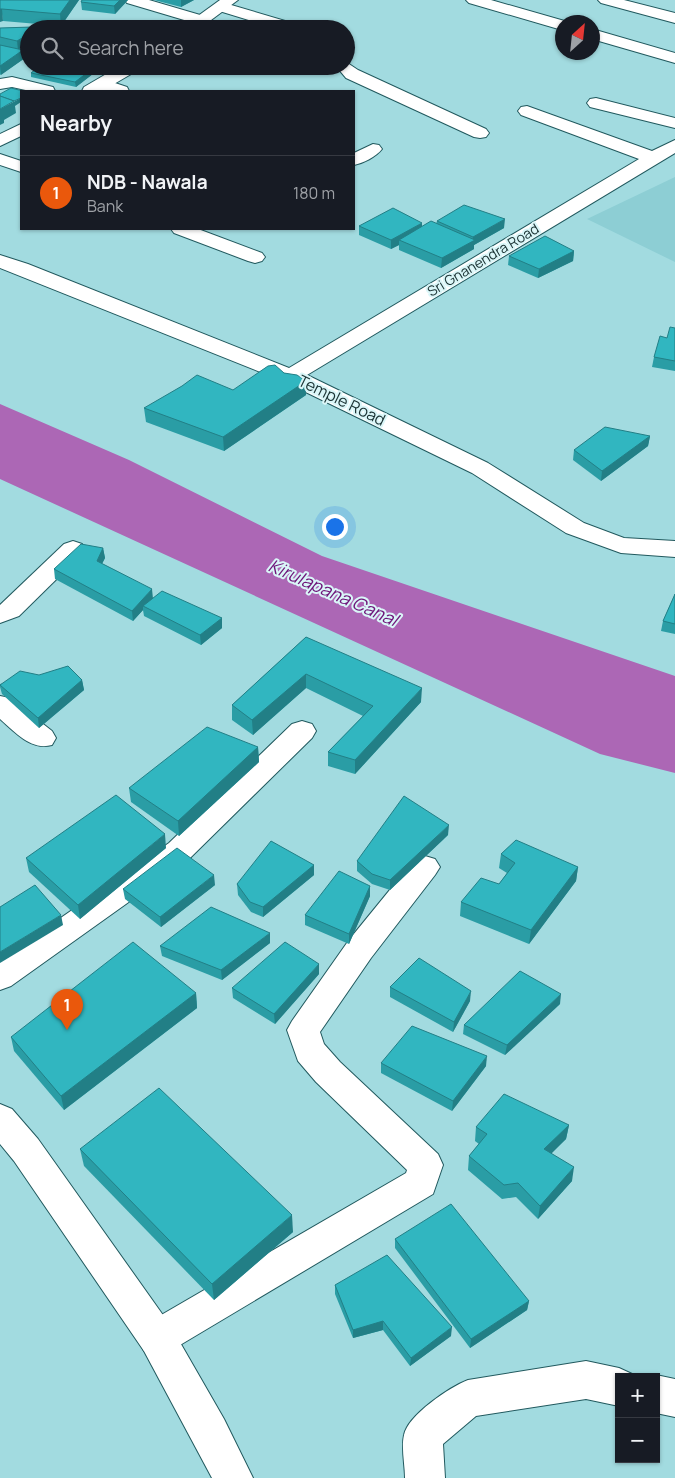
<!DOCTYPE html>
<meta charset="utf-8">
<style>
:root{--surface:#171b24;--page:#242831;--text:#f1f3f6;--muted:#9ea1a6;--line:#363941;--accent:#ea580c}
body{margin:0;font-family:Manrope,sans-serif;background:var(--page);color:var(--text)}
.controls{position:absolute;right:15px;bottom:15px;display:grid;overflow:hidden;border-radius:0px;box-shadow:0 1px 4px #0004}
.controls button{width:45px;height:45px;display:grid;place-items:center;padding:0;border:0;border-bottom:1px solid var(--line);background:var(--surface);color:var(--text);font:25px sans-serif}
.compass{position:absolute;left:555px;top:15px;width:45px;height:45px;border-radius:50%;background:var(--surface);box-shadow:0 1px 4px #0004;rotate:27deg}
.you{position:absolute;left:334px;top:526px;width:18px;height:18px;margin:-12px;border:4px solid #fff;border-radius:50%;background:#1a73e8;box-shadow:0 0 0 8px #1a73e833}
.badge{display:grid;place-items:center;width:32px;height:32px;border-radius:50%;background:var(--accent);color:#fff;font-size:16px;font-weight:700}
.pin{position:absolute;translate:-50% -41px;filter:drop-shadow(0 1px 2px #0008)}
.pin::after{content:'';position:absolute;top:26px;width:18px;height:15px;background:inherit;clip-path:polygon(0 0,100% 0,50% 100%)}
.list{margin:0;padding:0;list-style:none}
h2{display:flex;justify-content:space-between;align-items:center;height:65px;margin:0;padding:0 20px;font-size:21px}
h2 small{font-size:16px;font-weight:400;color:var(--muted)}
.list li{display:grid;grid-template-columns:32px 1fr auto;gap:15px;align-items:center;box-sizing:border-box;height:75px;padding:0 20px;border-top:1px solid var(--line)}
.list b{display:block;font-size:19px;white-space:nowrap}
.list p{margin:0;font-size:16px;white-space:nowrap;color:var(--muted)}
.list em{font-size:16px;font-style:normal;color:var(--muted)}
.icon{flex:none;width:28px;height:28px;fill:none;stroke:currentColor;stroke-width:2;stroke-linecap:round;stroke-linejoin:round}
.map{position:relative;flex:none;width:675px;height:1478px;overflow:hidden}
.search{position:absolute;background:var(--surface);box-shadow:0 1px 4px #0004;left:20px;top:20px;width:335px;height:55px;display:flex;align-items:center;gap:12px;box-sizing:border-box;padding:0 18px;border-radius:28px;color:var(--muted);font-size:19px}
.panel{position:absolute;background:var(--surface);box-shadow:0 1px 4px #0004;left:20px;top:90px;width:335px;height:140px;border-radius:0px}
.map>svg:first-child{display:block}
.built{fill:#8dced4}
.water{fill:#ac67b5}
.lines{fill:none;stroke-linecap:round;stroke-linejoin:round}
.minor-casing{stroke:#21595e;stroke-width:2}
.major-casing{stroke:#21595e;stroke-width:2}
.minor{fill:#fff;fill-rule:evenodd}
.major{fill:#fff;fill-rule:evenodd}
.wall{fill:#2a9da5}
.shaded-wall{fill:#227f86}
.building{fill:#31b6c0;stroke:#227f86}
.labels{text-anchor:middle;stroke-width:4;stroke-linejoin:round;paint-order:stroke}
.far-street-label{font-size:14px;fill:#193031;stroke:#daf6f8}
.street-label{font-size:16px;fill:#193031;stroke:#daf6f8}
.water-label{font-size:18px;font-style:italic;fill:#6e1579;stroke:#daf6f8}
</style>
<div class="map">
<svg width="675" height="1478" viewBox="0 0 675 1478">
<rect width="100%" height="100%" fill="#a2dbe0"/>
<path class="built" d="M675 177V262L587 219Z"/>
<path class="water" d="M0 404 129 460 322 556 675 676V773L600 754 0 479Z"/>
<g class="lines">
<defs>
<g id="minor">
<path d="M124 0H149L207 17 209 20 207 23 201 25 127 3Z"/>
<path d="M466 0H491L568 22H562V30L469 3Z"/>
<path d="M598 0H624L675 13V23L601 3Z"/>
<path d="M221 2 302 26 304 29H278L216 10 213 7 216 4Z"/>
<path d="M592 29 675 53V63L592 39Z"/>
<path d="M346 62 358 70 486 129 489 133 486 137 480 138 474 137 346 78 336 66H346Z"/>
<path d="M12 77 53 87 55 91H30L12 87 0 89V79Z"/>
<path d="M103 79 127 87 129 91C119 92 102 94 95 84L97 80Z"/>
<path d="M596 98 675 118V128L590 107 587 103 590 99Z"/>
<path d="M527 106 652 151 675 140V153L307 375 488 463 584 523 624 538 675 541V557L621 553 566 533 472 473 283 381 0 268V255L28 264 289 368 639 159 521 115 518 111 521 107Z"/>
<path d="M373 144 379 145 382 149C376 157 363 163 354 165V153Z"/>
<path d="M0 154 21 161V172L0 165Z"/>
<path d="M171 229H198L262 253 265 257 262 261 255 263 248 261 174 233Z"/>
<path d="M73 541 82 544 85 549 82 554 19 616 0 623V605L64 544Z"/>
<path d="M0 696 10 698 52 731 56 738 52 745C31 751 15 732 0 719Z"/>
<path d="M302 721 312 724 316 731 312 738 189 859 11 986 0 990V960L169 843 292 724Z"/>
<path d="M425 856 435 859 440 867 435 875 371 958 320 1032 324 1044 340 1062 438 1154 443 1165 433 1194 170 1351 157 1356 144 1351 138 1338 144 1325 406 1173 407 1170 316 1082 298 1061 287 1030 292 1021 349 940 415 859Z"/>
<path d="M586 1361 619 1368 632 1374 634 1377H619V1406L586 1399 476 1416 443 1444 445 1478H405C405 1465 401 1448 404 1435 408 1415 450 1387 468 1380Z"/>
<path d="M656 1375 675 1379V1417L656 1413V1377H652Z"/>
</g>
<g id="major">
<path d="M220 0H238L199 29H180Z"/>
<path d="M120 66H140L138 70 102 91H82L84 87Z"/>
<path d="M21 124V136L0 146V134Z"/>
<path d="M0 1104 12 1109 38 1139 170 1325 224 1419 253 1478H212L144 1351 14 1161 0 1144Z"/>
</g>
</defs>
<use href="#minor" class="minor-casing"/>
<use href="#major" class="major-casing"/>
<use href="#minor" class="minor"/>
<use href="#major" class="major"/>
</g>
<g class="wall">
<path d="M0 0H79L61 26 3 21Z"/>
<path d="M82 0H128L115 14 82 10 81 2Z"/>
<path d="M154 0H194L181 7Z"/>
<path d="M32 27 19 49 25 58 0 75V28Z"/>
<path d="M40 66H98V70L76 87 31 77V73Z"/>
<path d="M437 221 504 228 474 245V249L441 268 399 250V245L391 249 359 235V226L422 227 436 224Z"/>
<path d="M574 251 573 261 538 278 508 265 509 256Z"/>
<path d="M675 328V371L652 367 654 357 667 338Z"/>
<path d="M284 373 306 381V395L224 451 146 422 144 408 233 390Z"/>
<path d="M650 436 648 446 601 481 573 460 574 450Z"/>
<path d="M103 548 105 558 102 564 153 598 222 618V628L201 645 144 616 143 610 133 621 55 579 54 569Z"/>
<path d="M675 594V634L661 631 663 621Z"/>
<path d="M306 637 421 702 355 774 328 766V752L363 716 306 688 253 735 232 720V705Z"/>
<path d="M39 675 82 680 84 690 39 728 2 694 0 687V684Z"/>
<path d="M258 747 259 762 179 836 131 802 129 788Z"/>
<path d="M448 835 390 890 372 884 357 871V861Z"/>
<path d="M166 848 80 919 29 872 26 858Z"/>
<path d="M501 854 578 867 576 881 529 944 460 916 461 902 499 884 507 873 499 868Z"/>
<path d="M314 865V875L263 917 251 912 238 895 237 884Z"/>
<path d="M215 885 161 927 125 899 123 889Z"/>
<path d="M370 886V896L349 944 305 925V915Z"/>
<path d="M270 943 222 980 162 956 160 946Z"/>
<path d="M319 974 275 1024 233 998 232 988Z"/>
<path d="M390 987 470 1001 453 1032 390 997Z"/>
<path d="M196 993 197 1008 64 1110 14 1051 11 1037Z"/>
<path d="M560 1004 505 1055 463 1034 464 1025Z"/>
<path d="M381 1063 486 1066 452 1111 381 1073Z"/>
<path d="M569 1125 566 1139 551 1153 572 1181 538 1219 516 1197 502 1199 468 1170 469 1156 479 1144 475 1141 476 1127Z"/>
<path d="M80 1149 293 1232 214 1300 84 1166Z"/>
<path d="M395 1239 529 1301 527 1310 470 1348 395 1248Z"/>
<path d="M335 1285 451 1336 410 1366 383 1330 353 1338 335 1294Z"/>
</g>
<g class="shaded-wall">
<path d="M70 0H79L61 26 60 14Z"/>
<path d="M120 0H128L115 14 114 6Z"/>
<path d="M181 0H194L181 7Z"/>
<path d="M0 9H2L3 21 0 22Z"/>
<path d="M29 30V43L18 50 17 41Z"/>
<path d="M23 50 25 58 1 75 0 66Z"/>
<path d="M96 66H98V70L76 87 75 82Z"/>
<path d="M21 98V102L15 106 16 113 4 120V123L0 125V109Z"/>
<path d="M505 219 504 228 474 245V249L441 268 442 258 472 241 473 237Z"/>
<path d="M422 223V233L399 240V245L391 249V240Z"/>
<path d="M574 251 573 261 538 278 539 269Z"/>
<path d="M306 381V395L224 451 223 437Z"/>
<path d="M650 436 648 446 601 481 602 471Z"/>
<path d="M103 548 105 558 98 571 97 561Z"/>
<path d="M152 589 153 599 143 606V610L133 621 132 611Z"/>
<path d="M222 618V628L201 645 200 635Z"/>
<path d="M306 674V688L253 735 252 720Z"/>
<path d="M82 680 84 690 39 728 38 718Z"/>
<path d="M422 688 421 702 355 774V760Z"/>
<path d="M258 747 259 762 179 836 178 821Z"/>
<path d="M449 825 448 835 390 890V880Z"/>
<path d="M165 834 166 848 80 919 78 905Z"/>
<path d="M314 865V875L263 917V907Z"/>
<path d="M578 867 576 881 529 944 531 930Z"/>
<path d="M214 875 215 885 161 927 160 917Z"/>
<path d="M370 886V896L349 944V934Z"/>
<path d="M61 915 63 925 0 963V952Z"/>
<path d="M270 933V943L222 980 221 970Z"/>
<path d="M319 964V974L275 1024 274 1014Z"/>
<path d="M471 991 470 1001 453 1032 454 1022Z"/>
<path d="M196 993 197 1008 64 1110 61 1096Z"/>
<path d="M561 994 560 1004 505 1055 507 1045Z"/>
<path d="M487 1056 486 1066 452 1111 453 1101Z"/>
<path d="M569 1125 566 1139 542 1163 544 1149Z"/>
<path d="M574 1167 572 1181 538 1219 540 1206Z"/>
<path d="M292 1215 293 1232 214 1300 212 1284Z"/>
<path d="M529 1301 527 1310 470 1348 471 1339Z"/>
<path d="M383 1321V1330L353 1338V1330Z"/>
<path d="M452 1327 451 1336 410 1366 411 1358Z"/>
</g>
<g class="building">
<path d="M0 0H70L60 14 2 9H0Z"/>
<path d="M82 0H120L114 6 81 2Z"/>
<path d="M32 27 29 29V30L26 31 29 32V34L17 41 0 37V28Z"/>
<path d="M0 45 23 50 0 66Z"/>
<path d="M40 66H96L75 82 31 73Z"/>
<path d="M11 88 23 91H21V98L14 101 0 96V94Z"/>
<path d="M0 96 14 101 0 109Z"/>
<path d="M464 205 505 219 473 237 437 221Z"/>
<path d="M393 208 422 223 391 240 359 226Z"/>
<path d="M431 221 475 240 442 258 399 240Z"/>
<path d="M545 236 574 251 539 269 509 256Z"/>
<path d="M670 327 675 328V361L654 357 660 336 667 338Z"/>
<path d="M275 365 284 373 297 375 306 381 223 437 144 408 182 386 197 375 233 390 268 366Z"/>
<path d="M605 427 650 436 602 471 574 450Z"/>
<path d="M81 544 103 548 97 561 152 589 132 611 54 569Z"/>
<path d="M162 591 222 618 200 635 143 606Z"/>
<path d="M675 594V624L663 621Z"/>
<path d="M306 637 422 688 355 760 328 752 373 706 306 674 252 720 232 705Z"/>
<path d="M68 666 82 680 38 718 0 685 20 671 39 675Z"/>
<path d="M207 727 258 747 178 821 129 788Z"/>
<path d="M116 795 165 834 78 905 26 858Z"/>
<path d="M404 796 449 825 390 880 372 874 357 861Z"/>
<path d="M516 840 578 867 531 930 461 902 481 878 499 884 515 863 501 854Z"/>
<path d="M271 841 314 865 263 907 250 902 237 884Z"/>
<path d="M177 848 214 875 160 917 123 889Z"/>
<path d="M339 871 370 886 349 934 305 915Z"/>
<path d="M35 885 61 915 0 952V907Z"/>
<path d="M211 907 270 933 221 970 160 946Z"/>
<path d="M133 942 196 993 61 1096 11 1037Z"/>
<path d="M285 942 319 964 274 1014 232 988Z"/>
<path d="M419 958 471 991 454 1022 390 987Z"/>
<path d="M520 971 561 994 507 1045 464 1025Z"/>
<path d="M412 1026 487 1056 453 1101 381 1063Z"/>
<path d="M159 1088 292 1215 212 1284 80 1149Z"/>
<path d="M504 1094 569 1125 544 1149 574 1167 540 1206 518 1183 504 1185 469 1156 487 1134 476 1127Z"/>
<path d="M451 1204 529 1301 471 1339 395 1239Z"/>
<path d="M387 1255 452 1327 411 1358 383 1321 353 1330 335 1285Z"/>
</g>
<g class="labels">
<g class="far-street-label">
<text transform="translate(483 260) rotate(-31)" y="5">Sri Gnanendra Road</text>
</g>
<g class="street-label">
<text transform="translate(342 400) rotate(26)" y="6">Temple Road</text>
</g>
<g class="water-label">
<text transform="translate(333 593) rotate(24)" y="6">Kirulapana Canal</text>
</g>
</g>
</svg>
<div class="controls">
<button>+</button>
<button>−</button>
</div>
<svg class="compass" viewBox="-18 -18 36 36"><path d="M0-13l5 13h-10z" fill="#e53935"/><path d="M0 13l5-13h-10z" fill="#9ea1a6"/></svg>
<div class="you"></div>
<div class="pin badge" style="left:67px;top:1030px">1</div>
<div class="search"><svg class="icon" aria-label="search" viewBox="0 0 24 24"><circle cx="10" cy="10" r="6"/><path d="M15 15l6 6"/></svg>Search here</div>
<section class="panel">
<h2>Nearby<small></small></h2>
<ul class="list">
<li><span class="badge">1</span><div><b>NDB - Nawala</b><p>Bank</p></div><em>180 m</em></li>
</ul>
</section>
</div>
